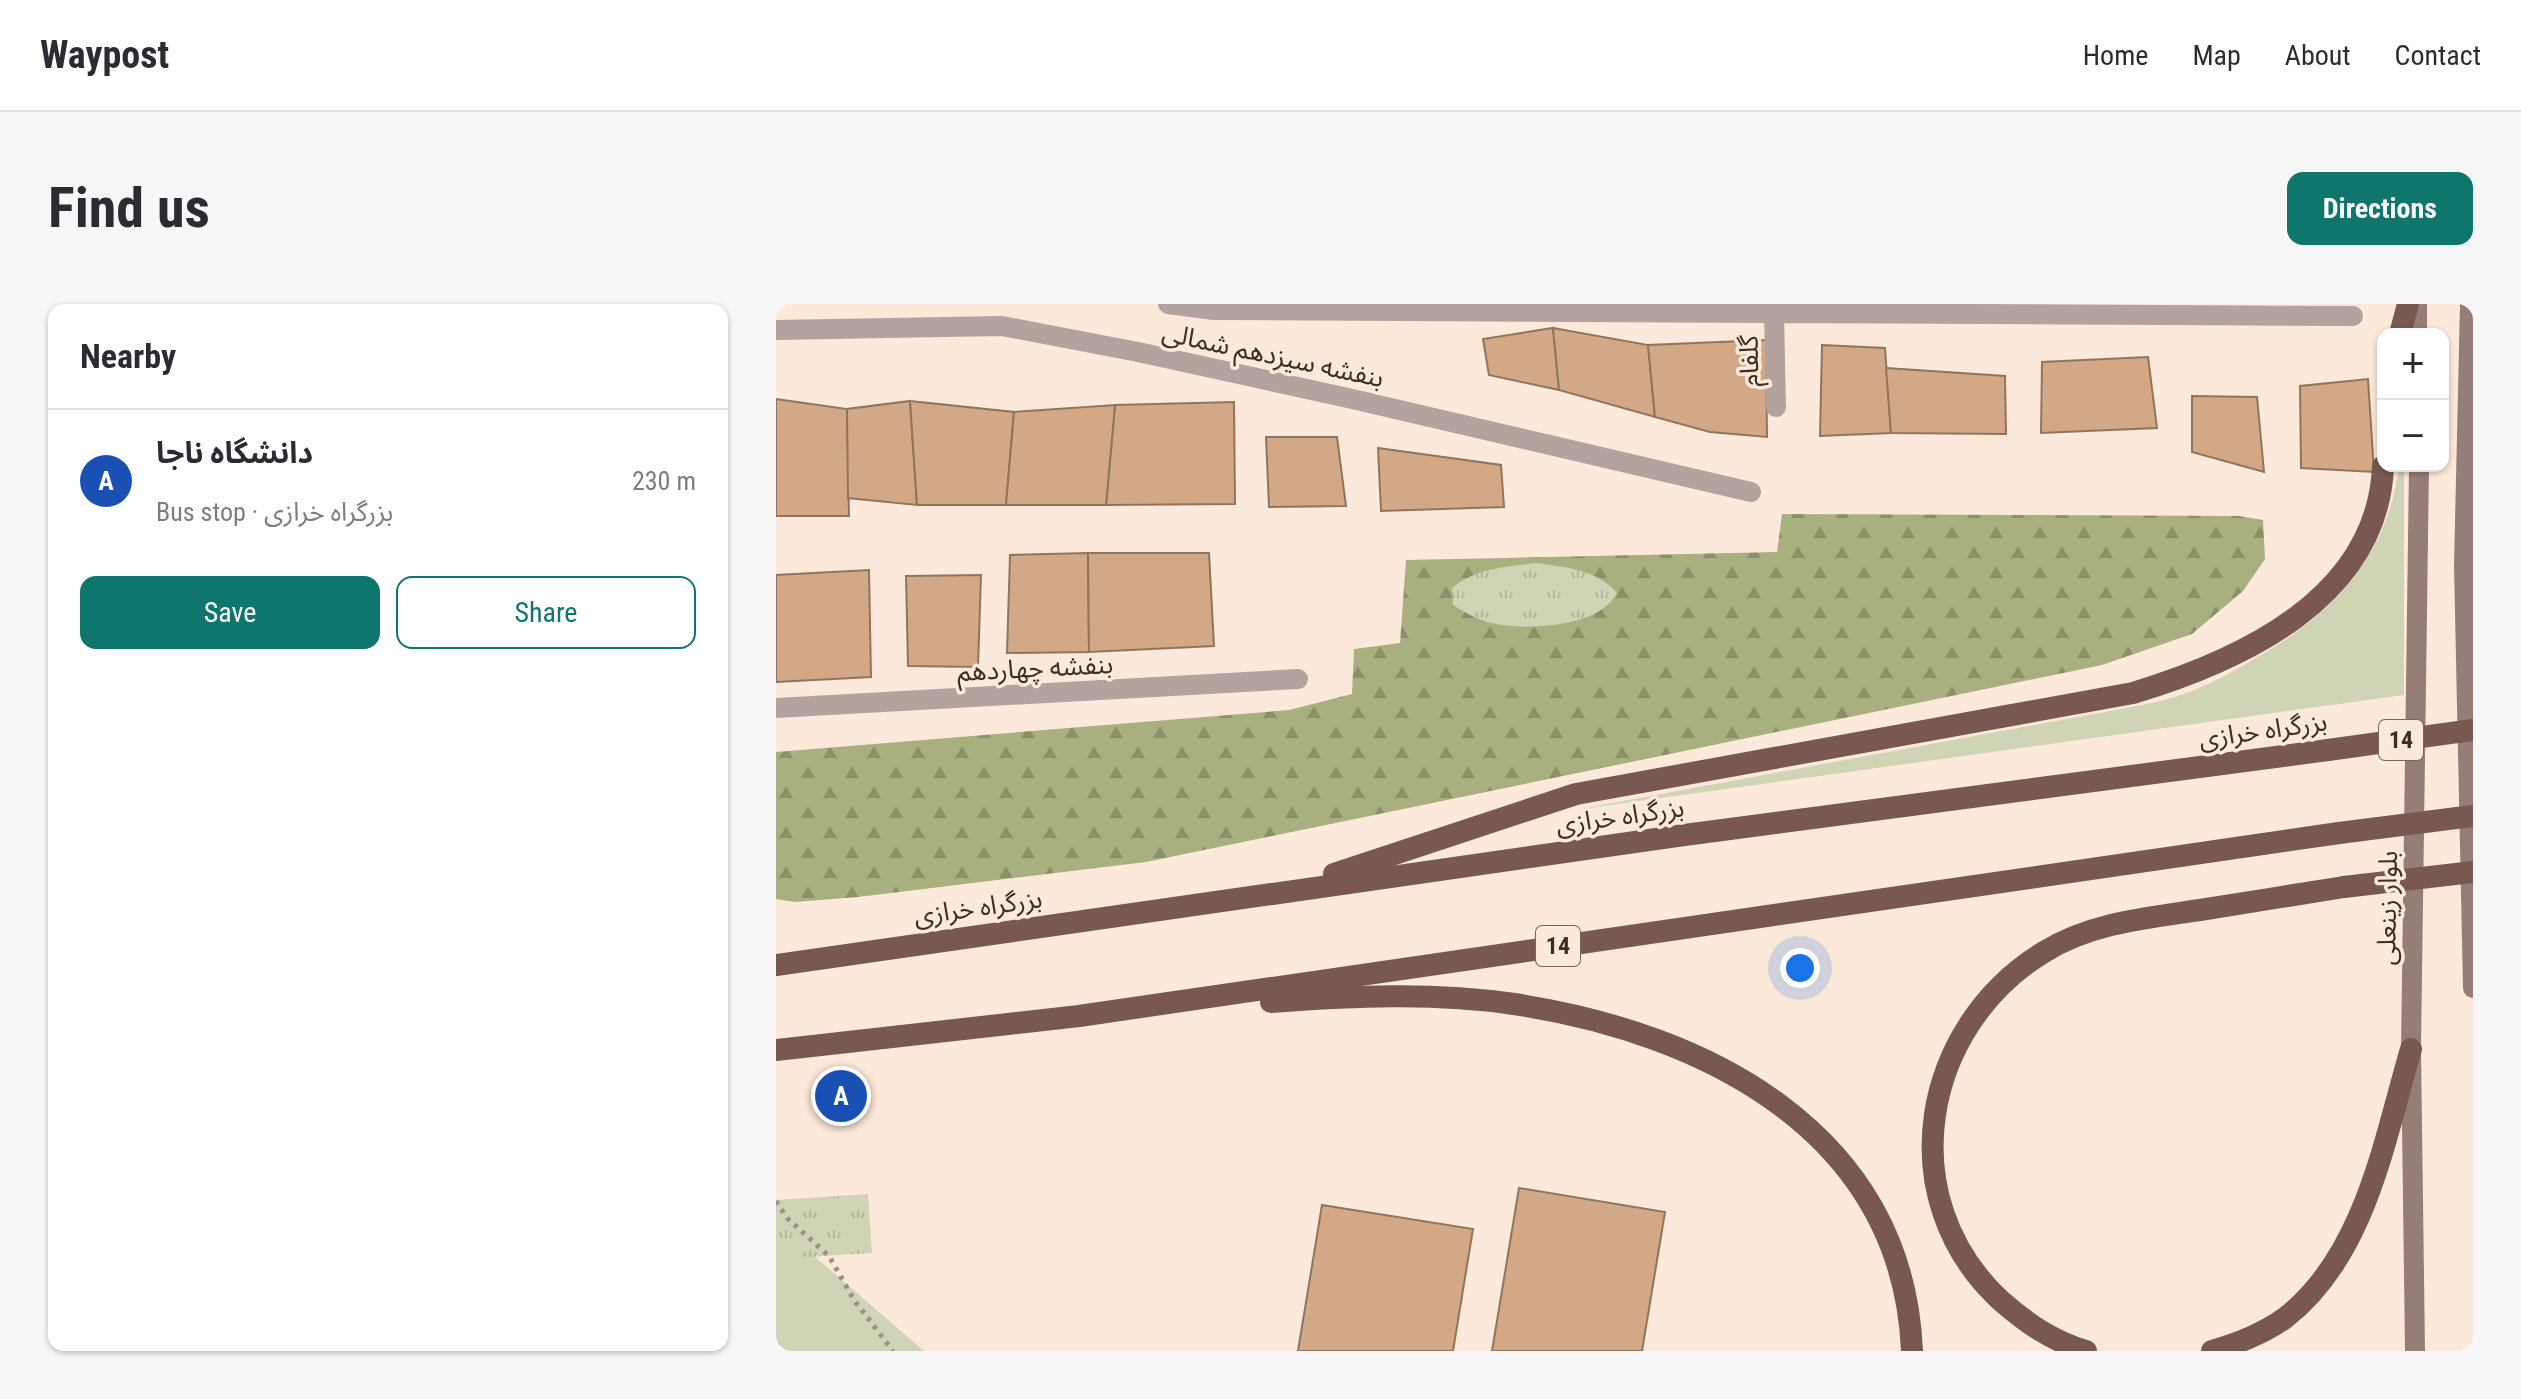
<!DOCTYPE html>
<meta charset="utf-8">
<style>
:root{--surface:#fff;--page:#f7f7f7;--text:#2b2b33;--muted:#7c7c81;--line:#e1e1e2;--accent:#0f766e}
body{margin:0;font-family:"Roboto Condensed","Noto Sans Arabic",sans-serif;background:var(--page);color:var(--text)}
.controls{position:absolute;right:24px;top:24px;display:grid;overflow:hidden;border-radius:16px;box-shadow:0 2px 6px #0004}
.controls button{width:72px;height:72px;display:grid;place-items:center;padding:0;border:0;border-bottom:2px solid var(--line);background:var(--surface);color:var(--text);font:40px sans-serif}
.you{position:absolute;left:1024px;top:664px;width:28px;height:28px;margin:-20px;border:6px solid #fff;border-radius:50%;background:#1a73e8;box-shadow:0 0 0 12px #1a73e833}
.badge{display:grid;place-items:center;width:52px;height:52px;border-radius:50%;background:var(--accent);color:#fff;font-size:26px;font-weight:700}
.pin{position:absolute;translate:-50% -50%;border:4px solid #fff;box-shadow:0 2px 8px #0006}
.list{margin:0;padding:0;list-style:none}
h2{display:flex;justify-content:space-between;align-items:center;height:104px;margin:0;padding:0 32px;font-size:34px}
h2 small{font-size:26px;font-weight:400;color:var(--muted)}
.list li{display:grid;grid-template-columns:52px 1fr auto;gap:24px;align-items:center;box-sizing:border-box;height:144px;padding:0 32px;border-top:2px solid var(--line)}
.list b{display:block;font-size:30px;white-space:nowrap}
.list p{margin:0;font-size:26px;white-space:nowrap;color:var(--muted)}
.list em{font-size:26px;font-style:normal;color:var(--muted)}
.actions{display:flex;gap:16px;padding:24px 32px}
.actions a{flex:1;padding:18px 0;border:2px solid var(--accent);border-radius:16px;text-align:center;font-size:28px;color:var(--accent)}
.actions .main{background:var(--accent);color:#fff}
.map{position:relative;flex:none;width:1697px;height:1047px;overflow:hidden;border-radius:16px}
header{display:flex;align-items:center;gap:48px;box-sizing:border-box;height:112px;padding:0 40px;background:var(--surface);border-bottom:2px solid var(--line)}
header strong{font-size:38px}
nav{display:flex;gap:44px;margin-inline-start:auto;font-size:28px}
.intro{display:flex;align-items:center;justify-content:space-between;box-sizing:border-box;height:192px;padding:0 48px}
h1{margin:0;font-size:56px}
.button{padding:20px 36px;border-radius:16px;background:var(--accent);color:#fff;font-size:28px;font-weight:700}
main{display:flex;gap:48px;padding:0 48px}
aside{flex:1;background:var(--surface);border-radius:16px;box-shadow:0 2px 6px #0004}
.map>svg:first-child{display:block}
.green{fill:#cfd5b4}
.forest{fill:url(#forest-firs)}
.park{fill:url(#park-tufts)}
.building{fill:#d2a887;stroke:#91745d;stroke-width:2}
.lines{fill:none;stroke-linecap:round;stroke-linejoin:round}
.path{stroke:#a08f83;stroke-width:5;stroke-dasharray:4 6;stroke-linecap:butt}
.minor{stroke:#b4a29e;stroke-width:20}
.tertiary{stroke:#b4a29e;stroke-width:20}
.secondary{stroke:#977d78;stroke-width:20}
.trunk{stroke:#795852;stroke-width:22}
.trunk-bridge{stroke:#795852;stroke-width:22}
.labels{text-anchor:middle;stroke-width:7;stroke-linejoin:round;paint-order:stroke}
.shield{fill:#fde9da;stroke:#75665b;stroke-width:2}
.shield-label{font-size:24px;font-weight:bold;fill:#3b2e24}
.street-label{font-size:26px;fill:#3b2e24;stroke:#fde9da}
</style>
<header>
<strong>Waypost</strong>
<nav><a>Home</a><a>Map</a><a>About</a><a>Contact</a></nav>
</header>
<div class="intro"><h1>Find us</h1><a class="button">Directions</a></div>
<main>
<aside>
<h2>Nearby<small></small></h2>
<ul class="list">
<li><span class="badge" style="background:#1a4fb4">A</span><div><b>دانشگاه ناجا</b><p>Bus stop · بزرگراه خرازی</p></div><em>230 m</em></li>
</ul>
<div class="actions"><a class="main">Save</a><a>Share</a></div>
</aside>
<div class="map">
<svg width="1697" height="1047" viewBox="0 0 1697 1047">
<defs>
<pattern id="forest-firs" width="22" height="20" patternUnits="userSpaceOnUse" patternTransform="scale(2)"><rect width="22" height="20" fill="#a8b07f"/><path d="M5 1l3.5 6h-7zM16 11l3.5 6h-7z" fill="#8a9068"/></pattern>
<pattern id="park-tufts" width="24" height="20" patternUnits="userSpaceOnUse" patternTransform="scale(2)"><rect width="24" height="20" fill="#cfd5b4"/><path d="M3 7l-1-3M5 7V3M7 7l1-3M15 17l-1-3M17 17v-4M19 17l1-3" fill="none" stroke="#b3b79b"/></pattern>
</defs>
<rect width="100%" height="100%" fill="#fde9da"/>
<g class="green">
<path d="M1623 162H1628V391L798 506 1329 408C1351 404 1374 400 1395 394 1423 386 1449 372 1473 358 1553 313 1611 257 1623 162Z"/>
<path d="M0 919 148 1047H0Z"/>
</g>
<path class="forest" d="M1006 210 1463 212 1487 216 1489 255 1467 287 1416 330 1326 361 370 558 82 593 19 598 0 595V448L513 406 576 390 578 345 624 339 630 256 1001 248Z"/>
<g class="park">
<path d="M761 259C791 264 820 265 841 289 823 325 744 327 711 318 698 314 687 307 677 301L676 284C701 264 729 263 761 259Z"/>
<path d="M92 890 96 949 0 955V896Z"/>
</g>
<g class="building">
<path d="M777 24 783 86 713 71 707 35Z"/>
<path d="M777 24 872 41 879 113 783 86Z"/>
<path d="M990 36 991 133 934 128 879 113 872 41Z"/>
<path d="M1046 41 1109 44 1115 129 1044 132Z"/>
<path d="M1372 53 1381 124 1265 129 1266 58Z"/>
<path d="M1110 64 1229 72 1230 130 1115 129Z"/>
<path d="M1592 75 1598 168 1525 164 1524 82Z"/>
<path d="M1416 92 1481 93 1488 168 1416 148Z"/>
<path d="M0 95 71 105 73 212H0Z"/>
<path d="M134 97 141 201 72 194 71 105Z"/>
<path d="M134 97 238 108 230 201H141Z"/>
<path d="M458 98 459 200 330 201 339 101Z"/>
<path d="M339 101 330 201H230L238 108Z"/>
<path d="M490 133H561L570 202 493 203Z"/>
<path d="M602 144 725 161 728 203 605 207Z"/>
<path d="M312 249 313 348 231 349 234 251Z"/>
<path d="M312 249H433L438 342 313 348Z"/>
<path d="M93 266 95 373 0 378V271Z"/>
<path d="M205 271 202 363 132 362 130 272Z"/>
<path d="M743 884 889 908 866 1047H716Z"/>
<path d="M546 901 697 925 677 1047H522Z"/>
</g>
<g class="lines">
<path class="path" d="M0 897 11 914 53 952 78 996 117 1047"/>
<g class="minor">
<path d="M0 26 226 22 362 48 572 94 975 188"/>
<path d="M1000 103 998 9 1577 12"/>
<path d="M0 404 522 375"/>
</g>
<path class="tertiary" d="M392 0 438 6 998 9"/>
<g class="secondary">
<path d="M1641 0V30"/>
<path d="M1694 0 1688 261 1697 684"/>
<path d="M1639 1047 1635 745 1643 162"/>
</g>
<g class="trunk">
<path d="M1624 30 1632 0"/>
<path d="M558 570 800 490 1357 389C1466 356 1602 294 1607 162"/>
<path d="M0 661 901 532 1552 446"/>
<path d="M495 698C576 692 658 688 738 700 930 729 1127 828 1136 1047"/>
<path d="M0 746 303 712 1563 529"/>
<path d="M1310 1047C1276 1037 1250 1019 1223 995 1115 893 1145 723 1268 648 1315 619 1370 614 1424 606 1472 598 1520 591 1568 583"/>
<path d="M1436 1047C1462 1039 1487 1030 1509 1014 1589 952 1608 837 1635 745"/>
</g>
<g class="trunk-bridge">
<path d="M1552 446 1697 426"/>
<path d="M1563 529 1697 512"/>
<path d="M1568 583 1697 568"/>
</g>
</g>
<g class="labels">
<g class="shield">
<rect x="1603" y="416" width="44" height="40" rx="6"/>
<rect x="760" y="622" width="44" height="40" rx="6"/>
</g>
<g class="shield-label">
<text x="1625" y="444">14</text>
<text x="782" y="650">14</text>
</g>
<g class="street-label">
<text transform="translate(497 51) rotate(12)" y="9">بنفشه سیزدهم شمالی</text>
<text transform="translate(973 57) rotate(-91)" y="9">گلفام</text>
<text transform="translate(259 364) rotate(-3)" y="9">بنفشه چهاردهم</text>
<text transform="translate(1487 426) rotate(-8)" y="9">بزرگراه خرازی</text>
<text transform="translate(844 512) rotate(-8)" y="9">بزرگراه خرازی</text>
<text transform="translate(202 603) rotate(-8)" y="9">بزرگراه خرازی</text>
<text transform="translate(1611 604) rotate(-89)" y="9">بلوار زینعلی</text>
</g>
</g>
</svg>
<div class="controls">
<button>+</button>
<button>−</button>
</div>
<div class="you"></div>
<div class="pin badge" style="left:65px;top:792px;background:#1a4fb4">A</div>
</div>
</main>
